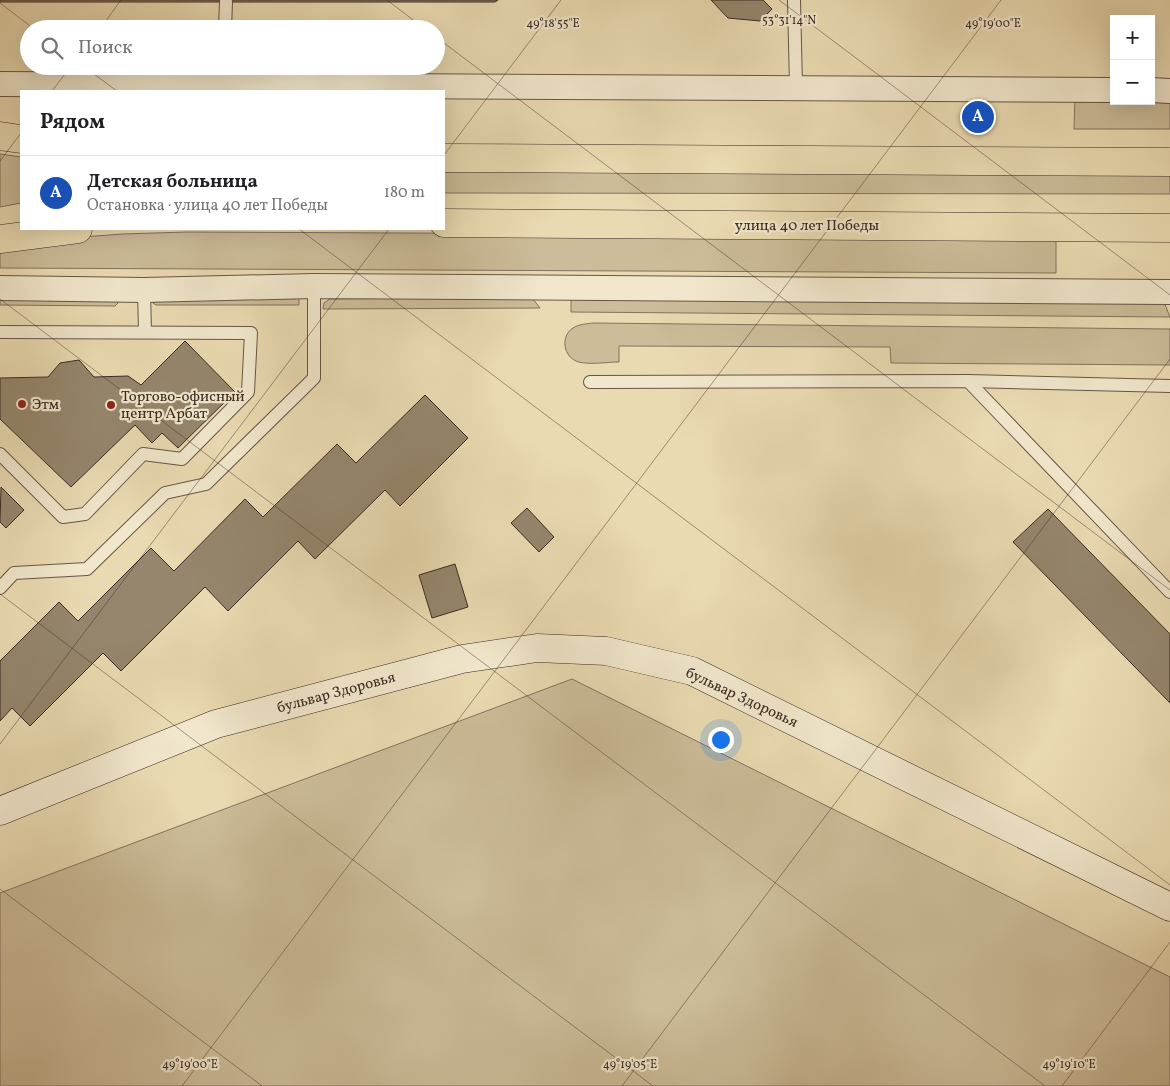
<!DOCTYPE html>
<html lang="ru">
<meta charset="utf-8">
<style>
:root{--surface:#fff;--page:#f2f2f2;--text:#202124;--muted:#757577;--line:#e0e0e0;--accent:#2563eb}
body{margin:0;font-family:Vollkorn,serif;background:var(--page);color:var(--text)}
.controls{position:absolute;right:15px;top:15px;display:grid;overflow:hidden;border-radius:0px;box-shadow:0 5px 20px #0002}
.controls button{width:45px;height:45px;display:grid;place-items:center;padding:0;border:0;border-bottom:1px solid var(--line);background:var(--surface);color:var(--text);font:25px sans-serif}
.you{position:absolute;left:720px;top:739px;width:18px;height:18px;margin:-12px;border:4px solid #fff;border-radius:50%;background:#1a73e8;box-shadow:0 0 0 8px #1a73e833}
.badge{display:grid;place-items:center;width:32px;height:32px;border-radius:50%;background:var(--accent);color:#fff;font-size:16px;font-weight:700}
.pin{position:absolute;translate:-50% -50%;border:2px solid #fff;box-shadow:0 1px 5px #0006}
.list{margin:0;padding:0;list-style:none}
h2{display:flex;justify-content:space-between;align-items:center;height:65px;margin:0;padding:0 20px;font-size:21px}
h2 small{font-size:16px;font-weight:400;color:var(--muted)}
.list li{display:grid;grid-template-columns:32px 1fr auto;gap:15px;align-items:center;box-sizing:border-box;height:75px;padding:0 20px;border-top:1px solid var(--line)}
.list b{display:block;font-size:19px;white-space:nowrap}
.list p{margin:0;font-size:16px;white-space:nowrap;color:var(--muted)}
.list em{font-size:16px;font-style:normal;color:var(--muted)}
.icon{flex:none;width:28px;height:28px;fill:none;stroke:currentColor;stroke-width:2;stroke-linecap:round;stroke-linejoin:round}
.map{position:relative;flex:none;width:1170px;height:1086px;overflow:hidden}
.search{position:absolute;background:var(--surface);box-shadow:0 5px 20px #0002;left:20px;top:20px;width:425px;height:55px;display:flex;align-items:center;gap:12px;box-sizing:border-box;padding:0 18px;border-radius:28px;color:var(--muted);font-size:19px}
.panel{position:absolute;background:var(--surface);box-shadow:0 5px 20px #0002;left:20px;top:90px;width:425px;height:140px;border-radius:0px}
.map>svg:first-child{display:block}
.green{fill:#ccbc99;stroke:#82735e}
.building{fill:#95866d;stroke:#392a24}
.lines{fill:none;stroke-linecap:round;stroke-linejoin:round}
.lane-casing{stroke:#655647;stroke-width:14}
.street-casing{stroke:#655647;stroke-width:26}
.secondary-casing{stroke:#392a24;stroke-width:29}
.primary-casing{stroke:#392a24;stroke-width:29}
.lane{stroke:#f1e7cc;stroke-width:12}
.street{stroke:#f1e7cc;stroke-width:24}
.secondary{stroke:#f1e7cc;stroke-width:28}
.primary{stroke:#eadab1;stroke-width:28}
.ticks{fill:none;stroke:#392a24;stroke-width:1;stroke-opacity:0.45}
.poi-dot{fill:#8f2418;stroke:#f1e7cc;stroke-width:2}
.labels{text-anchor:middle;stroke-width:4.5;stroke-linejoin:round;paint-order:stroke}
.street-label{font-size:15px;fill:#392a24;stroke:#f1e7cc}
.poi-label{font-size:15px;fill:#392a24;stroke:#f1e7cc;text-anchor:start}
.ticks-label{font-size:12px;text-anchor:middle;fill:#392a24;stroke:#f1e7cc;stroke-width:4.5;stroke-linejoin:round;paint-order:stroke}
</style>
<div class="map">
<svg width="1170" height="1086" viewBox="0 0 1170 1086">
<rect width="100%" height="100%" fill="#eadab1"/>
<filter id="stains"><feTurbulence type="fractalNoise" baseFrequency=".004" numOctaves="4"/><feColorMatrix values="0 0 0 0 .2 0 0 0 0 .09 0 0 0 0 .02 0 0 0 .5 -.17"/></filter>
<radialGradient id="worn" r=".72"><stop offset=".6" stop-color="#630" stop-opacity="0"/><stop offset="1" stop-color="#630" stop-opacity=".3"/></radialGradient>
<g class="green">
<path d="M1075 96C1107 100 1138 105 1170 97V129H1074Z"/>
<path d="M0 154 21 157V203L0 207Z"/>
<path d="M444 169 1170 175V194L444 193Z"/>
<path d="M187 232 1056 236V273L0 268V248L69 238 122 234Z"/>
<path d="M299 297V305H156L153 303 152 299Z"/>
<path d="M528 297 533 299 540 308 323 309 324 303 330 299Z"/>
<path d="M0 298 118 300V303L115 306 0 305Z"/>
<path d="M571 299 1164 302 1170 317 571 312Z"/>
<path d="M593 323 1170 329V365L891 363 890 347 619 346V362C608 362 589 365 579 362 563 358 560 336 573 328 579 324 586 324 593 323Z"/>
<path d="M572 679 1170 977V1086H0V893Z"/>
</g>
<g class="building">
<path d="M0 0H498L495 2H0Z"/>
<path d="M711 0H763L772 9 760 21 728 18Z"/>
<path d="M185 341 235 392 178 448 162 433 152 443 135 425 71 487 0 419V378L48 377 60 363 79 360 94 377 128 376 141 385Z"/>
<path d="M425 395 468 438 400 506 385 490 315 559 298 541 228 611 205 587 121 671 103 653 30 726 12 708 0 721V661L59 602 78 621 151 548 174 571 245 499 263 517 337 444 356 463Z"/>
<path d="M1 487 24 510 6 528 0 522Z"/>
<path d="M527 508 554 537 539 552 511 523Z"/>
<path d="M1048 509 1170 634V703L1013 542Z"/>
<path d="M455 564 468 607 432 618 419 575Z"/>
</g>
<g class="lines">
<defs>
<g id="lane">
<path d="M794 0 796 87"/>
<path d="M225 29 226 2"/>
<path d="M221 84 222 66"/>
<path d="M144 290 145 332"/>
<path d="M0 332 251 333 248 392 182 459 143 454 85 514 63 517 0 454"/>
<path d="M968 381 1170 592"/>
<path d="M590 382 968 381 1170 386"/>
<path d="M0 588 14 573 87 569 165 493 206 484 314 378V286"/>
</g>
<g id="street">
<path d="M0 84 1114 90"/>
<path d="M1151 90 1170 91"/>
<path d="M0 288 144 290 314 286 1170 292"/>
</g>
<path id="secondary" d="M0 811 216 724 462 659 537 648 606 651 692 671 1170 907"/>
<g id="primary">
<path d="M0 136 21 139"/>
<path d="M444 158 1170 162"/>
<path d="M444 223 1170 228"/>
<path d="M0 239 78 229"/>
</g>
</defs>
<use href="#lane" class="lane-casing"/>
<use href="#street" class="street-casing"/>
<use href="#secondary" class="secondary-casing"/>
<use href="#primary" class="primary-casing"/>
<use href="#lane" class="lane"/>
<use href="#street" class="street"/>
<use href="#secondary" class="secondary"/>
<use href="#primary" class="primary"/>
</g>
<path class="ticks" d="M387 0 425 29M779 0 1170 295M0 3 34 29M100 29 121 0M436 37 1170 590M83 66 117 91M52 91 71 66M444 155 561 0M0 161 21 133M299 229 1170 885M0 299 1045 1086M0 594 653 1086M0 744 389 229M0 889 262 1086M182 1086 1001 0M622 1086 1170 359M1062 1086 1170 942"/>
<g class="poi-dot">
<circle cx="22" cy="404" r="5"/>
<circle cx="111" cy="405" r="5"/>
</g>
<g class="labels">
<g class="street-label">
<text x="807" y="230">улица 40 лет Победы</text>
<text transform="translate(336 692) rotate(-15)" y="5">бульвар Здоровья</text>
<text transform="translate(742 697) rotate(25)" y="5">бульвар Здоровья</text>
</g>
<g class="poi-label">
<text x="121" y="401">Торгово-офисный<tspan x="121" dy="17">центр Арбат</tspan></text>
<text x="32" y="409">Этм</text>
</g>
</g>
<g class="ticks-label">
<text x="789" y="24">53°31'14"N</text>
<text x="553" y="27">49°18'55"E</text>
<text x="993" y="27">49°19'00"E</text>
<text x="190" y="1068">49°19'00"E</text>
<text x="630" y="1068">49°19'05"E</text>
<text x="1069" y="1068">49°19'10"E</text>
</g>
<rect width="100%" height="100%" filter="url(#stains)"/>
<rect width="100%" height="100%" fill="url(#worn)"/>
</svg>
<div class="controls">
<button>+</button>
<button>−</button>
</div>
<div class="you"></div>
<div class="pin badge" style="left:978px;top:117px;background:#1a4fb4">A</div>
<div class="search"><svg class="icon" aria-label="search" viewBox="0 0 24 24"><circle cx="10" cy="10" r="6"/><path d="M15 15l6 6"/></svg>Поиск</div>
<section class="panel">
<h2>Рядом<small></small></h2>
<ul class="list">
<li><span class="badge" style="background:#1a4fb4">A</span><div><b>Детская больница</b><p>Остановка · улица 40 лет Победы</p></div><em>180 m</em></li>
</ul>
</section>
</div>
